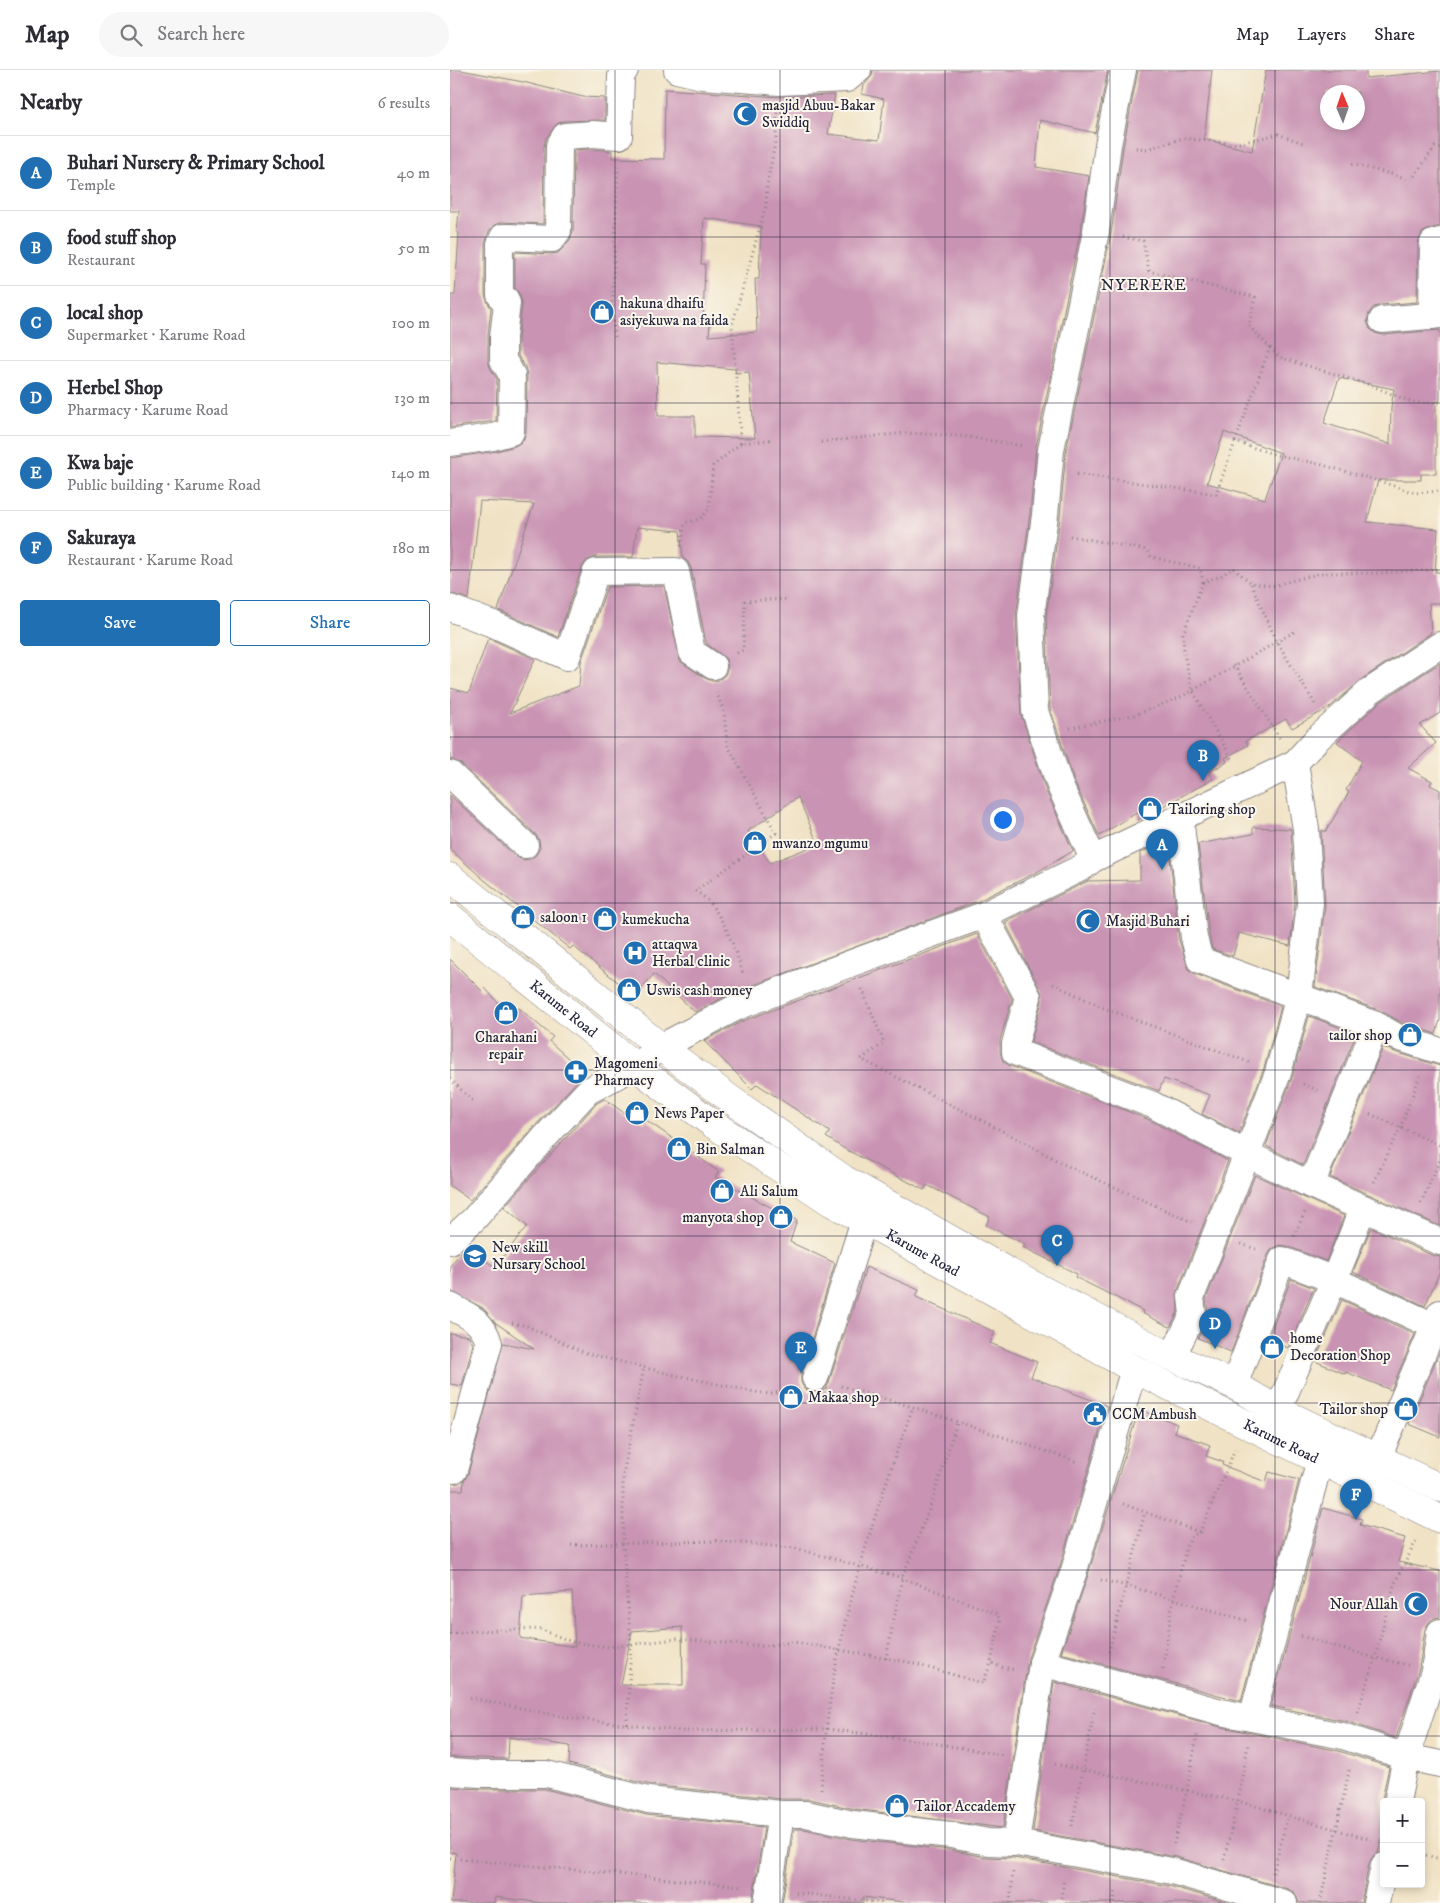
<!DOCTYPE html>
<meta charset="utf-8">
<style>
:root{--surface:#fff;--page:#f7f7f7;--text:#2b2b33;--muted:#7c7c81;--line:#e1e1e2;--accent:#1f6fb2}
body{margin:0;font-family:"IM FELL DW Pica",serif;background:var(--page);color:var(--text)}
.controls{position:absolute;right:15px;bottom:15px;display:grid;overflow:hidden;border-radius:5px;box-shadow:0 2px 8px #0003}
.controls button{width:45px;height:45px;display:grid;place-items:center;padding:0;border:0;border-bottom:1px solid var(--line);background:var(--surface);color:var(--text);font:25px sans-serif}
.compass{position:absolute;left:870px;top:15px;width:45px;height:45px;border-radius:50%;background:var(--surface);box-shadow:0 2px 8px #0003;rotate:358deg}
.you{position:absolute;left:552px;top:749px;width:18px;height:18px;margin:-12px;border:4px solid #fff;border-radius:50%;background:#1a73e8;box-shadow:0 0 0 8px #1a73e833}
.badge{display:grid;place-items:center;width:32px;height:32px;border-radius:50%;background:var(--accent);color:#fff;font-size:16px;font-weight:700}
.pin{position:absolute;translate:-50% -41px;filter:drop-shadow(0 1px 2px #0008)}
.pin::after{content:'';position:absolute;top:26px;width:18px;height:15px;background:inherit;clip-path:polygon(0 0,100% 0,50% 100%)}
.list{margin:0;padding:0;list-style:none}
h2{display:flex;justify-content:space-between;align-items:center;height:65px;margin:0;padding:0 20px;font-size:21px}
h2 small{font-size:16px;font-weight:400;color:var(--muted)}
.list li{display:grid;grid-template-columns:32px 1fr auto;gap:15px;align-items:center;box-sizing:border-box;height:75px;padding:0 20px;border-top:1px solid var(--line)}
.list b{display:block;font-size:19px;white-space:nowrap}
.list p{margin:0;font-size:16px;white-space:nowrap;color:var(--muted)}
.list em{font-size:16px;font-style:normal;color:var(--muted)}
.actions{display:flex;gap:10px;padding:15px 20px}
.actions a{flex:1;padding:11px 0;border:1px solid var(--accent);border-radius:5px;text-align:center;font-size:18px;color:var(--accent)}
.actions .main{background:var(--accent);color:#fff}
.icon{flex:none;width:28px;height:28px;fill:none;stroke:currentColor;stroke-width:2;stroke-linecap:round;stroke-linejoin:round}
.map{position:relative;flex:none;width:990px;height:1833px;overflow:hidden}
header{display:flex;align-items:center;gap:30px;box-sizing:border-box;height:70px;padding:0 25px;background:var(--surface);border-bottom:1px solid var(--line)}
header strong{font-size:24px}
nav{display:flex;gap:28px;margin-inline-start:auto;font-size:18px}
.search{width:350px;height:45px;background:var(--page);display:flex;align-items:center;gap:12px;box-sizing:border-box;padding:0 18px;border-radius:28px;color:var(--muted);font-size:19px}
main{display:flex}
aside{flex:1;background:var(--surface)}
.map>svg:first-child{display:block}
.building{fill:#c993b3;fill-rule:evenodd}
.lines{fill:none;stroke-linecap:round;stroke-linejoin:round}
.minor-casing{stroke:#898280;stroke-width:28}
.primary-casing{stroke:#898280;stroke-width:29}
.path{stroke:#898280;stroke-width:3;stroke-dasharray:1 4;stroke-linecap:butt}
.minor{stroke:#fff;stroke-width:26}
.primary{stroke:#fff;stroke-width:28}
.grid{fill:none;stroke:#22223b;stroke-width:1;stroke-opacity:0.55}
.labels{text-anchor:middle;stroke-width:4;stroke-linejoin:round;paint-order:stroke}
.poi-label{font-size:15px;fill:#22223b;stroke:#fbf7ec;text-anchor:start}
.street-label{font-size:15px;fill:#22223b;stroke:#fbf7ec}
.neighbourhood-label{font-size:16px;letter-spacing:1px;fill:#22223b;stroke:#fbf7ec}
</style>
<header>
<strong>Map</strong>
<div class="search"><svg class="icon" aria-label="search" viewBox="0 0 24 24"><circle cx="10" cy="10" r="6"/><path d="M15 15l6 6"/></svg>Search here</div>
<nav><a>Map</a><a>Layers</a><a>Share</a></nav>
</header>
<main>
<aside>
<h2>Nearby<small>6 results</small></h2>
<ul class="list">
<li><span class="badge">A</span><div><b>Buhari Nursery &amp; Primary School</b><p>Temple</p></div><em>40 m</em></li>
<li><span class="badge">B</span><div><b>food stuff shop</b><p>Restaurant</p></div><em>50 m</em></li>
<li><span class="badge">C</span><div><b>local shop</b><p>Supermarket · Karume Road</p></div><em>100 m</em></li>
<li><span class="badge">D</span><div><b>Herbel Shop</b><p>Pharmacy · Karume Road</p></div><em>130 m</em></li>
<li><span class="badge">E</span><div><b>Kwa baje</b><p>Public building · Karume Road</p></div><em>140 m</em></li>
<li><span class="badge">F</span><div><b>Sakuraya</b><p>Restaurant · Karume Road</p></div><em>180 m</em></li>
</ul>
<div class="actions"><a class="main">Save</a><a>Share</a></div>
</aside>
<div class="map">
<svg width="990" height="1833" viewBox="0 0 990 1833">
<rect width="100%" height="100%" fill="#fbf7ec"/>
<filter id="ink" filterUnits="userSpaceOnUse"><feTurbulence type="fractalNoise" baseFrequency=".02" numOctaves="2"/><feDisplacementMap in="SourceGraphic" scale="10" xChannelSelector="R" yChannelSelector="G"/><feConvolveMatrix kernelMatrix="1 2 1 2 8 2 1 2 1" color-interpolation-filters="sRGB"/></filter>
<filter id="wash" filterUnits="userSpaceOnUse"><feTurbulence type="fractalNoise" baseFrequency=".0096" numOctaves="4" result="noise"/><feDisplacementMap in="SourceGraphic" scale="20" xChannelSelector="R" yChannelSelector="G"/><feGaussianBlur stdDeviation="1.12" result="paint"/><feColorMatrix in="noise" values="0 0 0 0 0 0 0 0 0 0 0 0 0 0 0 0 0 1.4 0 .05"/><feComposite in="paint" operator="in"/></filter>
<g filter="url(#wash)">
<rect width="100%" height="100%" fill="#f0e2c4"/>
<g id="blocks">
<g class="building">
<path d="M0 0H11L73 12 133 27 155 28V50L113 51 107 54 96 68 94 76 93 154 53 152 44 155 39 161 35 174V225L38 233 41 238 38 265V290L40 298 47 309 46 351 0 358V238L1 225H5L9 163H7L9 141H0Z"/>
<path d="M423 0H658L645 63 590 50 586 97 639 106 631 158 586 377 580 443 566 546 571 645 596 721 623 781 587 802 528 831 282 923 245 942 204 904 186 925 170 912 169 913 123 876 120 879 32 808 0 779V725L65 786 72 790 80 789 86 785 90 778 89 770 85 764 10 693 0 689V618L19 623 38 568 85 589 60 643 129 616 131 592 157 517 214 516 230 591 255 608 262 611 269 610 275 605 278 597 276 589 256 573 241 498 238 492 233 488 230 461 187 457 183 487H146L137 490 132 497 108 567 48 540 84 434 30 431 19 529 0 523V388L47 381 65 376 73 371 76 362 77 305 75 297 68 286V268L72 234 70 225 65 218V182L101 184 108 183 120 170 123 161 124 80 143 79 162 81V88L214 89 215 19 328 27 385 25 378 64 429 70 434 29 412 24 414 15 422 6ZM254 148 311 156 309 209H305L307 262 259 266 260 254 253 253 255 194H251ZM207 292 285 299 286 303 299 302 305 368 245 367V346H208ZM348 727 368 774 320 793 298 761Z"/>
<path d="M688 0H762L754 69 802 81 816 0H916V8L990 1V156L979 159 972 163 968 172 967 232 931 235 924 237 919 243 917 251 920 259 925 263 933 265 990 260V331H986V404H971V410H928L917 452 988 459 985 502H990V533H979L981 563 912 609 879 638 842 658 836 649 796 671 798 675 775 688 777 692 759 702 763 709 688 750V742L649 766 624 711 600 638 596 547 610 447 616 382 661 164 673 78ZM878 22H908V52H878ZM889 308 944 319 941 337 940 374 874 353ZM774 362 831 383 815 429 757 413Z"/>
<path d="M990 593V643L970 655 986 673 958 698 982 711 980 715 990 720V950L986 964 953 953 931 941 865 917 875 835 871 761H876L899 722 896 720 912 691 887 672 929 633Z"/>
<path d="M803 757 841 759 845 833 840 876 789 863 783 886 762 879 759 865 748 774 803 764Z"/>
<path d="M718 770 729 870 739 900 745 904 831 936 814 998 789 1063 752 1044 760 1025 714 1009 709 1021 581 972 592 931 591 921 555 852 638 811 690 810V783Z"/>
<path d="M527 864 562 929 550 970V982L553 991 560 996 697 1049 778 1091 727 1222 728 1242 720 1257 692 1243 693 1241 625 1207 627 1204 573 1177 575 1174 536 1155 540 1147 477 1115 474 1120 393 1078 376 1067 380 1062 307 1014 302 1019 254 971 293 951Z"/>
<path d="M0 889 32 921 35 918 61 947 69 938 103 967 99 971 130 999 125 1006 129 1009 85 1056 20 1130 0 1116Z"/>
<path d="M859 946 906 964 853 1095 816 1076 842 1008Z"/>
<path d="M933 977 942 981 990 996V1156L880 1107Z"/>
<path d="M155 1029 174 1043 177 1039 194 1053 196 1050 232 1075 269 1102 265 1107 322 1138 339 1143 338 1147 347 1150 340 1172 385 1193 351 1304V1312L354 1318 360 1322H369L376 1319 379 1312 416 1197 469 1220 466 1227 545 1262 540 1273 587 1292 581 1307 657 1336 609 1499 578 1588 553 1758 405 1739 359 1729H332L201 1715 119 1694 120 1676 59 1667 58 1689 0 1687V1420H13L14 1411 18 1404 53 1273 84 1279 46 1253 33 1238 0 1221V1196L15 1177 45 1197 77 1156 54 1137 147 1033ZM122 1522 125 1577 70 1568 73 1526ZM232 1557 233 1615H171L182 1561Z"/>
<path d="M805 1105 894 1146 876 1191 837 1176 829 1175 822 1179 818 1185 781 1282 748 1268 757 1251 758 1243 756 1229Z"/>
<path d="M921 1158 984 1186 990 1187V1201L975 1236 903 1202Z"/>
<path d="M841 1209 864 1218 838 1278 818 1269Z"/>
<path d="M892 1230 965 1264 941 1320 896 1302 895 1304 865 1291Z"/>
<path d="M0 1263 19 1266 23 1274 12 1316 0 1314Z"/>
<path d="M990 1281V1367L959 1354Z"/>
<path d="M689 1339 727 1354 724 1362 760 1375 756 1386 773 1392 772 1395 816 1412 819 1402 849 1410 791 1631 611 1583 637 1508Z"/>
<path d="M873 1438 912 1449 910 1455 955 1468 948 1492 990 1501V1547L984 1548 979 1552 975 1559 969 1598 946 1668 896 1651 821 1636Z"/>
<path d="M604 1612 767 1656 889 1681 939 1697 932 1729 934 1759 928 1783 923 1786 919 1793 911 1833H849L845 1823 838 1819 726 1787 583 1761Z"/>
<path d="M0 1717 30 1719H95L196 1745 314 1757 302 1833H93L45 1827 44 1833H1L6 1783 0 1782Z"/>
<path d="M344 1759H354L401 1769 499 1780 535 1787 564 1788 719 1816 779 1833H461L413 1827V1833H332Z"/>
</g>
</g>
</g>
<g filter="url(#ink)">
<use href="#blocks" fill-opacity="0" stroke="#898280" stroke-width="1"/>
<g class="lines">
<defs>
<g id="minor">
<path d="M227 0 252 6 329 12 397 9 408 0"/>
<path d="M982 246 983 173 990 171"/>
<path d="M932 250 990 245"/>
<path d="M0 373 43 367 61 362 62 305 53 290V267L57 233 56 230 52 228 50 225V174L53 167H58L102 169 108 161 109 76 115 66 143 64 169 66 171 6 175 0"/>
<path d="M0 538 43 554 117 587 146 502 226 501 242 582 263 596"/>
<path d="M845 693 856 759 860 833 849 926 828 1003 797 1084 861 1115"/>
<path d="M0 704 75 775"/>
<path d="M730 747 744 868 750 890 926 955 947 967 990 981"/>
<path d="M643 789 610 716 585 641 581 546 595 445 601 380 646 161 658 75 673 0"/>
<path d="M534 845 578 927 565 974V982L703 1035 797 1084 741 1227 743 1245 722 1287"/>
<path d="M926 955 861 1115 990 1172"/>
<path d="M913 1138 884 1210 984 1256"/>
<path d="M0 1171 24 1149 96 1066 138 1021 185 996 211 977 287 937 402 893 534 845 633 797 643 789 845 693 866 670 920 621 990 575"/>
<path d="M0 1236C20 1247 32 1250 39 1273L4 1400"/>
<path d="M684 1299 623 1504 592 1593 771 1642 893 1666 956 1687 990 1694"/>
<path d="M365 1308 414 1150"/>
<path d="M784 1315 832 1190 884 1210 828 1340"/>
<path d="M928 1388 990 1243"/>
<path d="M592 1593 566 1773 722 1801 834 1833"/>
<path d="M802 1648 870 1389"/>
<path d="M0 1702 30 1704H97L198 1730 331 1744"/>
<path d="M947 1732 956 1687 984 1601 990 1562"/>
<path d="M317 1833 331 1744H356L403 1754 501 1765 538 1772 566 1773"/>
<path d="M926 1833 934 1796"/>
</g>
<g id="primary">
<path d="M0 807 211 977 280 1029 395 1110 558 1202 712 1282 784 1315 828 1340 990 1418"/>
<path id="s1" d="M0 847 185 996 263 1054 381 1132 684 1299 990 1449"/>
</g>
</defs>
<use href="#minor" class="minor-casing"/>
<use href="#primary" class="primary-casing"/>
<g class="path">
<path d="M686 78 697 79 733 68 786 74 828 64 853 73"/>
<path d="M902 94 956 108H963L985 77 990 78"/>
<path d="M673 167 693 171 699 201 805 227 799 256 829 287 920 315 961 332 990 333"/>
<path d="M165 267 162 243 168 94"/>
<path d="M371 372 455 363 512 366 574 376"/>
<path d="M785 372 820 277"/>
<path d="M291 373 282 256 316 135 317 115 326 68 327 40"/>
<path d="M627 404 766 424 785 372 827 385 869 394 929 411 965 423 990 421"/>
<path d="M620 466 697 480 701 487 750 498 753 512 769 507 783 498 801 513 822 516 871 503H930L990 499"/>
<path d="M231 476 235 453 250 449 259 439 263 396 291 373 321 370"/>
<path d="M753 512 733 564 734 583 742 620 783 691"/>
<path d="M801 514 827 572 865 634"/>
<path d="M287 583 293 580 295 531 339 529"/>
<path d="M784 595 830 669"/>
<path d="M266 622 274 642 277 674 326 763 245 821C270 834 285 878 293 904"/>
<path d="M620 658 688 644 733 626 844 562"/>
<path d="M603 914 654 938 801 993"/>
<path d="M412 919 434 973 411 989 576 1073 611 1093 742 1152"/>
<path d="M0 1009 25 1033"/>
<path d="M853 1014 871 1022"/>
<path d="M920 1044 990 1075"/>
<path d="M924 1112 950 1058 971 1003"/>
<path d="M971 1133 990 1090"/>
<path d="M844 1166 855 1142"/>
<path d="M791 1174 806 1179"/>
<path d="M62 1253 77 1256 135 1283 225 1305 305 1322 321 1324 342 1320"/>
<path d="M391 1316 463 1337 628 1392"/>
<path d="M673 1434 749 1462"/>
<path d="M121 1475 268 1471 345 1478 452 1508 547 1544 550 1550 541 1593"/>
<path d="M651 1510 682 1517 799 1551"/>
<path d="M0 1564 23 1561 90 1559 122 1572 158 1577 227 1569 312 1576 343 1572 458 1592 533 1613 541 1593 551 1597 565 1600"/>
<path d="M851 1566 925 1588 958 1595"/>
<path d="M659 1582 695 1442"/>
<path d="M436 1589 452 1508 482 1432 507 1352"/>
<path d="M713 1599 723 1530 737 1476 742 1466 750 1462 785 1379"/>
<path d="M20 1628 120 1648 232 1661 377 1659 471 1671 552 1685"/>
<path d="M908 1642 925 1588 944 1514 967 1469"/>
<path d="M177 1654 181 1575 173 1474V1405L194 1297"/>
<path d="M605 1694 788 1731 922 1770"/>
<path d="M371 1719C375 1672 379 1625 389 1580 407 1497 434 1416 463 1337"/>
<path d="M622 1756 645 1637"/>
<path d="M724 1774 737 1720 747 1665"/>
<path d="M971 1784 990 1789"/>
<path d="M0 1788 293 1816"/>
<path d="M774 1789 788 1731 798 1675"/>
<path d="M823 1803 838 1745"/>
<path d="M346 1823 433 1833"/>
<path d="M560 1833 563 1801"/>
<path d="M611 1833 614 1809"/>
<path d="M664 1833 665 1819"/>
<path d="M870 1833 900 1697"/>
</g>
<use href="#minor" class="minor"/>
<use href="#primary" class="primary"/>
</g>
</g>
<path class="grid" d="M165 0V1833M330 0V1833M495 0V1833M660 0V1833M825 0V1833M0 167H990M0 333H990M0 500H990M0 667H990M0 833H990M0 1000H990M0 1166H990M0 1333H990M0 1500H990M0 1666H990"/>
<defs>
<symbol id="mosque-disc" viewBox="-11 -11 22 22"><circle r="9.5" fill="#1f6fb2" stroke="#fbf7ec"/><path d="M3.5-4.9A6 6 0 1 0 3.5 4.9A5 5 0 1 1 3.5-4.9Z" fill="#fff"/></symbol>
<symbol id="shop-disc" viewBox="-11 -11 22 22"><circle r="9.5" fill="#1f6fb2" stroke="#fbf7ec"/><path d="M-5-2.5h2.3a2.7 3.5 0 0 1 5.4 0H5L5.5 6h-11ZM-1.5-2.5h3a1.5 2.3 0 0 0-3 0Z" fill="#fff"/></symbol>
<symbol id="hospital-disc" viewBox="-11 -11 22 22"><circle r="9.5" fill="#1f6fb2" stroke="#fbf7ec"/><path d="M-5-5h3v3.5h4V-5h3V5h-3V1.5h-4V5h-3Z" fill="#fff"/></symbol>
<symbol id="pharmacy-disc" viewBox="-11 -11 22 22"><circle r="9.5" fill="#1f6fb2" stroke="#fbf7ec"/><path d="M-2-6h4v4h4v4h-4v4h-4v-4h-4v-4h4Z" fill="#fff"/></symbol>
<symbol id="school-disc" viewBox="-11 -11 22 22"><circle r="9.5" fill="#1f6fb2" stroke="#fbf7ec"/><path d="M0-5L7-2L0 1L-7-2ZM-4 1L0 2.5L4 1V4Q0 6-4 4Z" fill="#fff"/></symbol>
<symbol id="civic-disc" viewBox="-11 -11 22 22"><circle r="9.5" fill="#1f6fb2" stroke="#fbf7ec"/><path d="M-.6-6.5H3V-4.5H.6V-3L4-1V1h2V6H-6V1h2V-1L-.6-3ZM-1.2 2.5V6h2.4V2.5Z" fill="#fff"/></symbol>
</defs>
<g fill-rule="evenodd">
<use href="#mosque-disc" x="281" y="30" width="28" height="28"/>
<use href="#shop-disc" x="138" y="228" width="28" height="28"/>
<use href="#shop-disc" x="686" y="725" width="28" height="28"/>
<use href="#shop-disc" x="291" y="759" width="28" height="28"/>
<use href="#shop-disc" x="59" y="833" width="28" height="28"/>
<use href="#shop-disc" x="141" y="835" width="28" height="28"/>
<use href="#mosque-disc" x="624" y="837" width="28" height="28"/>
<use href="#hospital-disc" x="171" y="869" width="28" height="28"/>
<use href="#shop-disc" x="165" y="906" width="28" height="28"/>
<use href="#shop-disc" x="42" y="929" width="28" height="28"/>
<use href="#shop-disc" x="946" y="951" width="28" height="28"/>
<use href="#pharmacy-disc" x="112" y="988" width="28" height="28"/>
<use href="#shop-disc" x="173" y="1029" width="28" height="28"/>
<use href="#shop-disc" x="215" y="1065" width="28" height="28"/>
<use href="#shop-disc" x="258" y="1107" width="28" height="28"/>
<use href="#shop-disc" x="317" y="1133" width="28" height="28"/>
<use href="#school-disc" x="11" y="1172" width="28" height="28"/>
<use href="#shop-disc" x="808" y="1263" width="28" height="28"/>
<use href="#shop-disc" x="327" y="1313" width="28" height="28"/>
<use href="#shop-disc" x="942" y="1325" width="28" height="28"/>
<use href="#civic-disc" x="631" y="1330" width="28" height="28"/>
<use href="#mosque-disc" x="952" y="1520" width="28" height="28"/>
<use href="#shop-disc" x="433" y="1722" width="28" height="28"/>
</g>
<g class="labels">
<g class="poi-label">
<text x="312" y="40">masjid Abuu-Bakar<tspan x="312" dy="17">Swiddiq</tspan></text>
<text x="170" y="238">hakuna dhaifu<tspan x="170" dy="17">asiyekuwa na faida</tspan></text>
<text x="718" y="744">Tailoring shop</text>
<text x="322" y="778">mwanzo mgumu</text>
<text x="90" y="852">saloon 1</text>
<text x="172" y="854">kumekucha</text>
<text x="656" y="856">Masjid Buhari</text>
<text x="202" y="879">attaqwa<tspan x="202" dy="17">Herbal clinic</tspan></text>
<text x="196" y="925">Uswis cash money</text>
<text x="942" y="970" text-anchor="end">tailor shop</text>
<text x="56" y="972" text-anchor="middle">Charahani<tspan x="56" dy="17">repair</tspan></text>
<text x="144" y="998">Magomeni<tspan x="144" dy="17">Pharmacy</tspan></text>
<text x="204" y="1048">News Paper</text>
<text x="246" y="1084">Bin Salman</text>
<text x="290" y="1126">Ali Salum</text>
<text x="314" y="1152" text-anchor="end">manyota shop</text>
<text x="42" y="1182">New skill<tspan x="42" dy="17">Nursary School</tspan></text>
<text x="840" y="1273">home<tspan x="840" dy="17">Decoration Shop</tspan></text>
<text x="358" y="1332">Makaa shop</text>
<text x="938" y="1344" text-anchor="end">Tailor shop</text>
<text x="662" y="1349">CCM Ambush</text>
<text x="948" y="1539" text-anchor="end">Nour Allah</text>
<text x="464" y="1741">Tailor Accademy</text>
</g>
<g class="street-label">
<text dy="5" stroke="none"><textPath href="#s1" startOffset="146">Karume Road</textPath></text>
<text dy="5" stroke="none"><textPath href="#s1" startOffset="581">Karume Road</textPath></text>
<text dy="5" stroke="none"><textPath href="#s1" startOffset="986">Karume Road</textPath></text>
</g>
<g class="neighbourhood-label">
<text x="694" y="220">NYERERE</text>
</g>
</g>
</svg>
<div class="controls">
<button>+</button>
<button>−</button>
</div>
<svg class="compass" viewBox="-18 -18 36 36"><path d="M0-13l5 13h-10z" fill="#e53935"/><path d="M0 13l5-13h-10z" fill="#7c7c81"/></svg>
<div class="you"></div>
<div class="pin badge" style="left:712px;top:800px">A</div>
<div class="pin badge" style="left:753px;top:711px">B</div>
<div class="pin badge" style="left:607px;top:1196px">C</div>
<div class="pin badge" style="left:765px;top:1279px">D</div>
<div class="pin badge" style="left:351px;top:1303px">E</div>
<div class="pin badge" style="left:906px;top:1450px">F</div>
</div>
</main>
